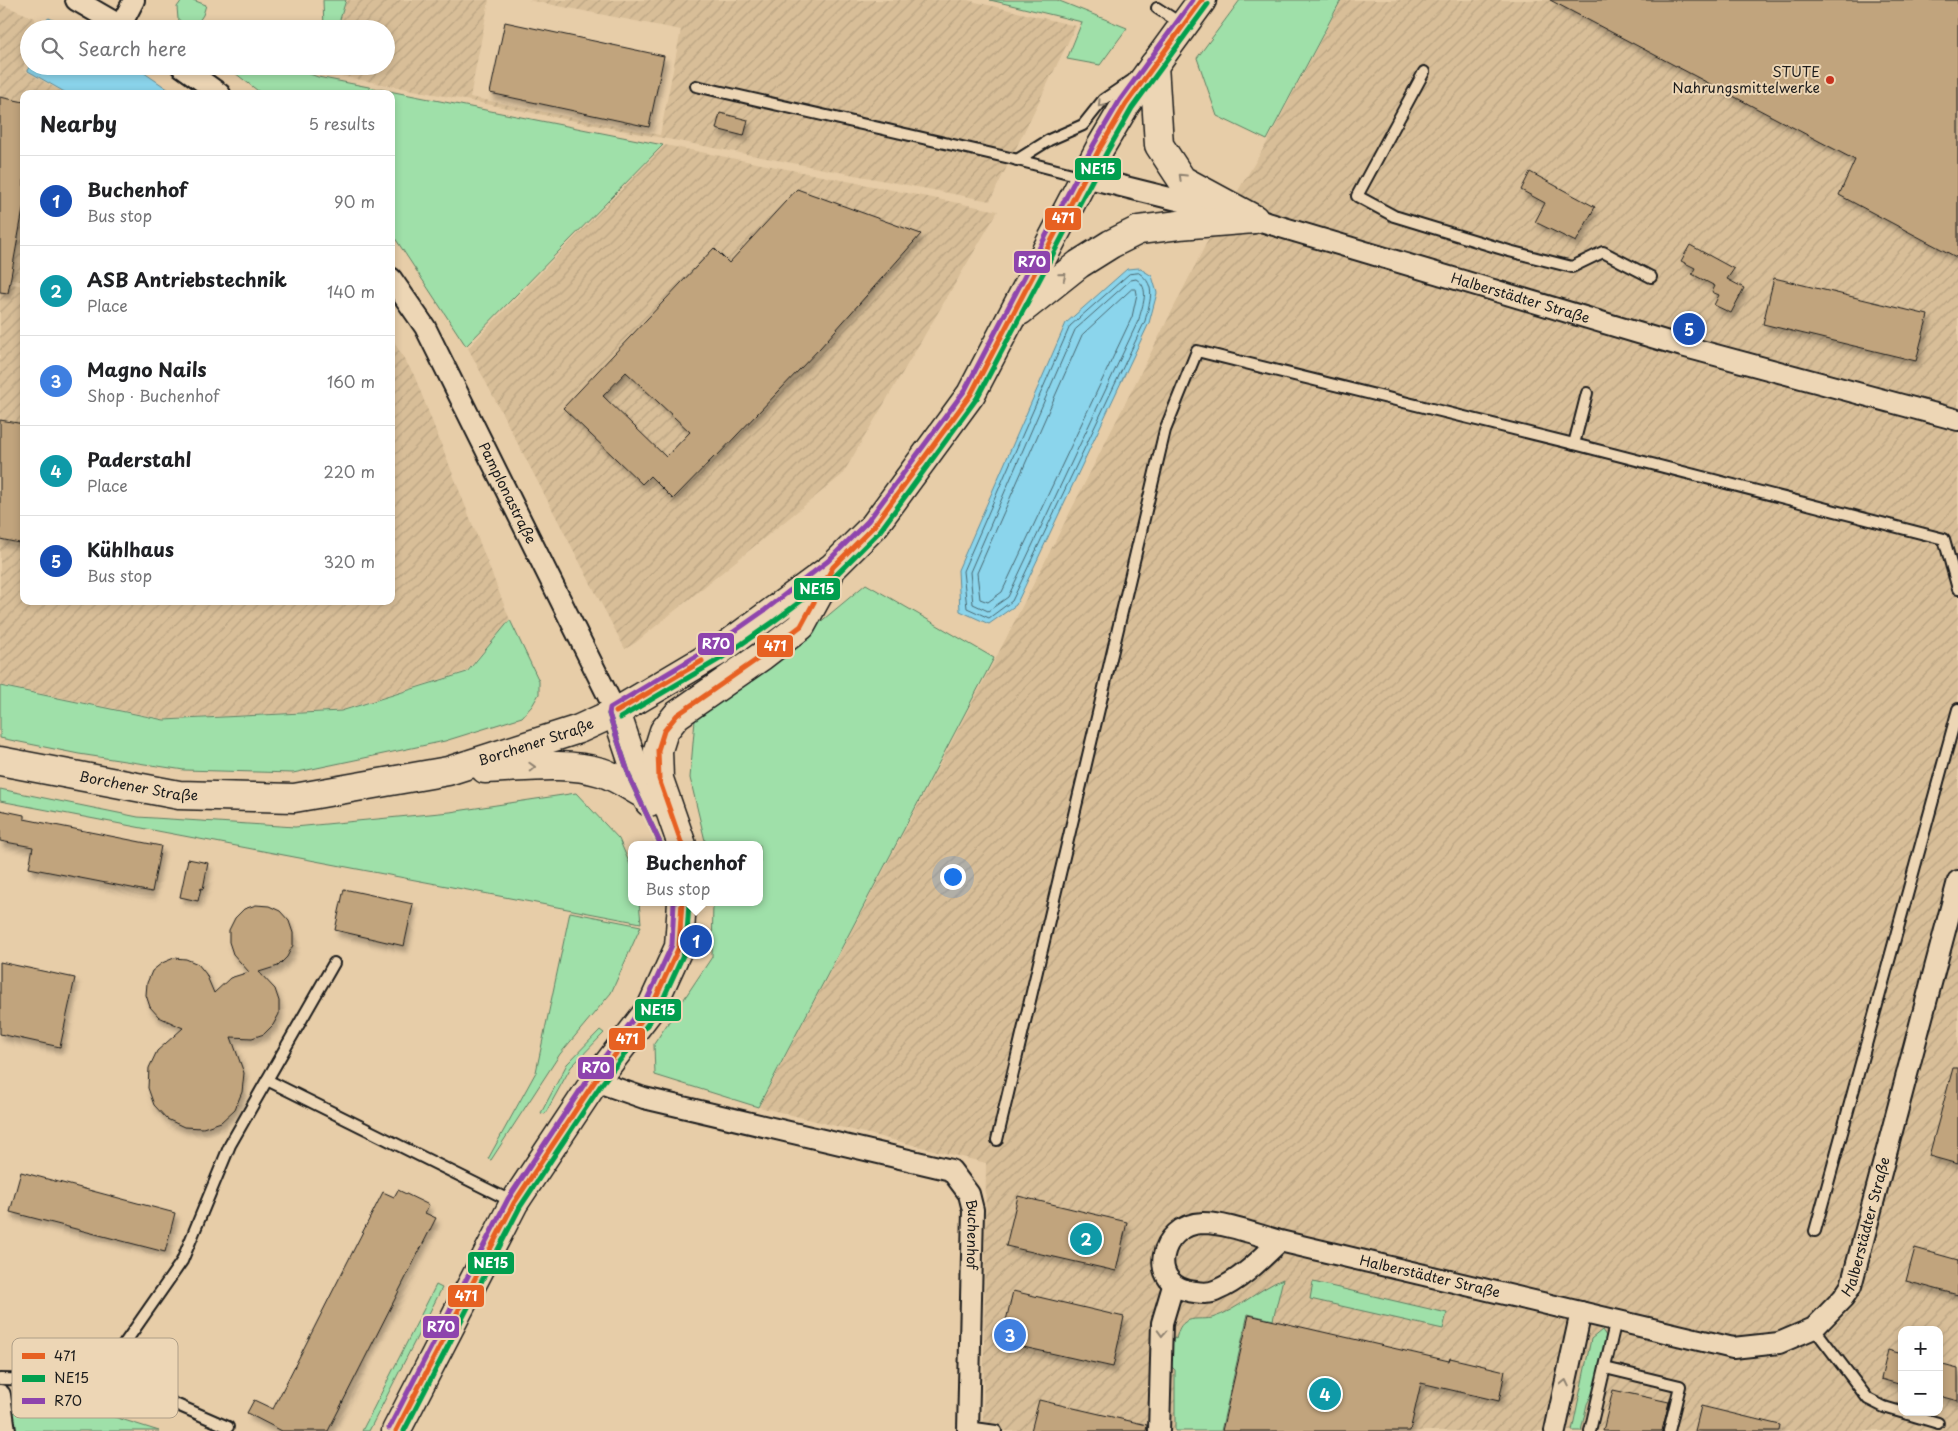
<!DOCTYPE html>
<meta charset="utf-8">
<style>
:root{--surface:#fff;--page:#f6f6f6;--text:#202124;--muted:#757577;--line:#e0e0e0;--accent:#1a73e8}
body{margin:0;font-family:"Playpen Sans",sans-serif;background:var(--page);color:var(--text)}
.controls{position:absolute;right:15px;bottom:15px;display:grid;overflow:hidden;border-radius:10px;box-shadow:0 2px 8px #0003}
.controls button{width:45px;height:45px;display:grid;place-items:center;padding:0;border:0;border-bottom:1px solid var(--line);background:var(--surface);color:var(--text);font:25px sans-serif}
.you{position:absolute;left:952px;top:876px;width:18px;height:18px;margin:-12px;border:4px solid #fff;border-radius:50%;background:#1a73e8;box-shadow:0 0 0 8px #1a73e833}
.badge{display:grid;place-items:center;width:32px;height:32px;border-radius:50%;background:var(--accent);color:#fff;font-size:16px;font-weight:700}
.pin{position:absolute;translate:-50% -50%;border:2px solid #fff;box-shadow:0 1px 5px #0006}
.popup{position:absolute;left:628px;top:841px;width:135px;height:65px;box-sizing:border-box;display:grid;place-content:center;border-radius:10px;background:var(--surface);filter:drop-shadow(0 1px 4px #0005);font-size:16px;white-space:nowrap;color:var(--muted)}
.popup b{font-size:19px;color:var(--text)}
.popup::after{content:'';position:absolute;left:50%;top:100%;margin-left:-10px;border:10px solid transparent;border-top-color:var(--surface)}
.list{margin:0;padding:0;list-style:none}
h2{display:flex;justify-content:space-between;align-items:center;height:65px;margin:0;padding:0 20px;font-size:21px}
h2 small{font-size:16px;font-weight:400;color:var(--muted)}
.list li{display:grid;grid-template-columns:32px 1fr auto;gap:15px;align-items:center;box-sizing:border-box;height:90px;padding:0 20px;border-top:1px solid var(--line)}
.list b{display:block;font-size:19px;white-space:nowrap}
.list p{margin:0;font-size:16px;white-space:nowrap;color:var(--muted)}
.list em{font-size:16px;font-style:normal;color:var(--muted)}
.icon{flex:none;width:28px;height:28px;fill:none;stroke:currentColor;stroke-width:2;stroke-linecap:round;stroke-linejoin:round}
.map{position:relative;flex:none;width:1958px;height:1431px;overflow:hidden}
.search{position:absolute;background:var(--surface);box-shadow:0 2px 8px #0003;left:20px;top:20px;width:375px;height:55px;display:flex;align-items:center;gap:12px;box-sizing:border-box;padding:0 18px;border-radius:28px;color:var(--muted);font-size:19px}
.panel{position:absolute;background:var(--surface);box-shadow:0 2px 8px #0003;left:20px;top:90px;width:375px;height:515px;border-radius:10px}
.map>svg:first-child{display:block}
.industrial{fill:url(#industrial-furrows);fill-rule:evenodd}
.green{fill:#9fe0a9;stroke:#5e7e62}
.water{fill:#8bd5ec;stroke:#5f8b99}
.lines{fill:none;stroke-linecap:round;stroke-linejoin:round}
.shore{stroke:#48666f;stroke-width:1}
.building{fill:#c1a47d;stroke:#1c1c1c;fill-rule:evenodd;filter:url(#shadow)}
.service-casing{stroke:#1c1c1c;stroke-width:14}
.minor-casing{stroke:#1c1c1c;stroke-width:24}
.secondary-casing{stroke:#1c1c1c;stroke-width:31}
.service{stroke:#edd6b5;stroke-width:10}
.minor{stroke:#edd6b5;stroke-width:20}
.secondary{stroke:#edd6b5;stroke-width:28}
.bus-1-casing{stroke:#edd6b5;stroke-width:9}
.bus-2-casing{stroke:#edd6b5;stroke-width:9}
.bus-3-casing{stroke:#edd6b5;stroke-width:9}
.bus-1{stroke:#e76122;stroke-width:5}
.bus-2{stroke:#019f4e;stroke-width:5}
.bus-3{stroke:#8e44ad;stroke-width:5}
.oneway{stroke:#8f8270}
.poi-dot{fill:#c8321e;stroke:#edd6b5;stroke-width:2}
.labels{text-anchor:middle;stroke-width:4;stroke-linejoin:round;paint-order:stroke}
.poi-label{font-size:14px;fill:#1c1c1c;stroke:#edd6b5;text-anchor:end}
.street-label{font-size:14px;fill:#1c1c1c;stroke:#edd6b5}
.key{fill:#edd6b5;stroke:#ae9e87;stroke-width:1}
.key-label{font-size:14px;fill:#1c1c1c}
.line-badge{stroke:#edd6b5;stroke-width:2}
.badge-label{font-size:14px;text-anchor:middle;font-weight:bold;fill:#fff}
</style>
<div class="map">
<svg width="1958" height="1431" viewBox="0 0 1958 1431">
<defs>
<pattern id="industrial-furrows" width="10" height="10" patternUnits="userSpaceOnUse" patternTransform="scale(1.25)"><rect width="10" height="10" fill="#d8be98"/><path d="M-1 1l2-2M0 10L10 0M9 11l2-2" fill="none" stroke="#b9a382"/></pattern>
<filter id="shadow"><feDropShadow dx="3" dy="5.5" stdDeviation="2.5" flood-color="#0004"/></filter>
</defs>
<rect width="100%" height="100%" fill="#e7cda8"/>
<filter id="ink" filterUnits="userSpaceOnUse"><feTurbulence type="fractalNoise" baseFrequency=".02" numOctaves="2"/><feDisplacementMap in="SourceGraphic" scale="10" xChannelSelector="R" yChannelSelector="G"/><feConvolveMatrix kernelMatrix="1 2 1 2 8 2 1 2 1" color-interpolation-filters="sRGB"/></filter>
<g filter="url(#ink)">
<g class="industrial">
<path d="M347 0H489L470 97 660 135 681 30 528 0H967L1076 26 990 201 325 73 327 66H386V29H337Z"/>
<path d="M1342 0H1958V1431H983L986 1163 759 1107 997 656 1206 244 1268 141ZM1902 1330H1939V1412H1902Z"/>
<path d="M0 4 35 18 32 29H29V44L23 70 66 94H24V282L0 277Z"/>
<path d="M665 145 998 211 842 475 635 643 625 649 468 348Z"/>
<path d="M0 282 24 286V601H391V337L414 375 510 620 466 671 341 710 165 719 0 685Z"/>
</g>
<g class="green">
<path d="M182 0H193L206 5 203 15 195 27 187 26 178 19 177 7Z"/>
<path d="M323 0H346L337 29H324Z"/>
<path d="M990 0H1057L1127 28 1100 65 1067 59 1082 22Z"/>
<path d="M1240 0H1341L1267 140 1217 116 1197 58Z"/>
<path d="M226 66H288L318 77 663 145 466 346 391 232V94H262Z"/>
<path d="M866 584 994 658 758 1107 655 1075 654 1044 712 957 713 902H760V845H706L690 778 695 720 777 658Z"/>
<path d="M510 620 539 681V694L532 706 522 717 445 741 293 773 184 770 79 754 0 738V686L164 720 341 711 467 672Z"/>
<path d="M0 789 138 817 295 827 450 812 576 793 619 839 632 869V902H639L641 923 0 801Z"/>
<path d="M570 912 641 926 611 993 560 1054 491 1160 488 1159 536 1072Z"/>
<path d="M600 1030 604 1033 571 1067 545 1114 541 1113 567 1064Z"/>
<path d="M1283 1279 1273 1320 1248 1314 1221 1431H1175V1370L1167 1362 1174 1338 1176 1339C1178 1332 1179 1326 1185 1322 1193 1317 1203 1320 1212 1318 1238 1310 1258 1289 1283 1279Z"/>
<path d="M1313 1282 1447 1313 1443 1329 1310 1299Z"/>
<path d="M436 1285 442 1288 369 1431H362Z"/>
<path d="M1602 1330 1608 1339 1597 1384 1587 1404 1581 1431H1572L1591 1339Z"/>
<path d="M29 1390 159 1431H16L11 1399Z"/>
</g>
<g class="water">
<path d="M49 18 70 29H36L37 25Z"/>
<path d="M29 65 134 66 175 94H68L28 71Z"/>
<path d="M1139 268 1152 276 1157 293 1149 323 1016 605 989 624 960 611 958 570 1066 323 1127 269Z"/>
</g>
<g class="lines">
<g class="shore">
<path d="M1139 273C1158 286 1149 303 1145 321L1012 601 989 618 967 608 963 571 1070 326 1129 274Z"/>
<path d="M1131 280 1136 279C1151 288 1142 306 1139 319L1008 597 988 611 973 604 970 572 1075 330Z"/>
<path d="M1132 289H1136L1137 294 1132 317 1002 592 988 602 980 599 977 573 1082 335Z"/>
</g>
</g>
<g class="building">
<path d="M1550 0H1958V258L1839 195 1855 160Z"/>
<path d="M505 22 664 56 649 127 490 93Z"/>
<path d="M0 97 24 102V204L8 293 0 292Z"/>
<path d="M720 113 748 120 744 136 716 129Z"/>
<path d="M1530 172 1595 207 1576 242 1535 222 1545 203 1521 190Z"/>
<path d="M797 189 921 234 820 348 716 457 715 456 673 499 650 476 642 484 563 408 714 248 729 263ZM626 372 690 432 666 457 603 396Z"/>
<path d="M1690 245 1734 269 1727 279 1744 288 1731 313 1714 305 1719 295 1712 292 1715 286 1692 274 1695 268 1681 261Z"/>
<path d="M1774 278 1928 315 1916 361 1763 324Z"/>
<path d="M0 420 24 424V544L0 539Z"/>
<path d="M0 810 24 815V819L161 846 152 892 29 868 33 847 0 841Z"/>
<path d="M188 859 208 863 203 889 201 888 198 901 180 897Z"/>
<path d="M344 889 413 904 404 946 335 930Z"/>
<path d="M256 905 269 906 280 911 289 921 293 933V945L287 957 278 966 259 972 275 989 279 1001V1014L273 1025 264 1034 252 1038 231 1037 244 1073 242 1092 235 1109 221 1122 203 1128 184 1127 167 1119 154 1105 148 1088 149 1068 157 1051 183 1028 159 1017 150 1007 146 995 147 983 152 971 162 963 174 958 186 959 198 964 206 974 214 993 230 978 249 972 233 954 229 942V930L235 918 244 909Z"/>
<path d="M0 962 75 978 60 1047 0 1034Z"/>
<path d="M1953 1068H1958V1164L1929 1156Z"/>
<path d="M21 1172 175 1213 165 1252 10 1212Z"/>
<path d="M398 1190 429 1205 425 1213 436 1218 328 1431H282L247 1413 254 1400 273 1409 383 1192 394 1197Z"/>
<path d="M1018 1196 1127 1222 1116 1271 1006 1246Z"/>
<path d="M1915 1248 1958 1260V1295L1906 1281Z"/>
<path d="M1013 1291 1124 1317 1113 1367 1001 1342Z"/>
<path d="M1249 1315 1449 1361 1450 1358 1505 1371 1499 1401 1421 1383 1410 1431H1222Z"/>
<path d="M1888 1350 1902 1354V1385L1881 1379Z"/>
<path d="M1939 1364 1958 1369V1401L1939 1396Z"/>
<path d="M1613 1390 1669 1402 1662 1431H1603Z"/>
<path d="M1039 1400 1147 1425 1146 1431H1031Z"/>
<path d="M1701 1406 1780 1425 1779 1431H1695Z"/>
</g>
<g class="lines">
<defs>
<g id="service">
<path d="M1157 8 1183 25"/>
<path d="M1424 72 1357 196 1394 216 1509 251 1572 267 1603 252 1651 277"/>
<path d="M696 86 1010 158 1084 177"/>
<path d="M1017 160 1049 140 1083 125 1103 100 1131 81"/>
<path d="M1574 444 1587 393"/>
<path d="M267 1080 334 963"/>
<path d="M997 1140 1165 430 1197 351 1574 444 1944 539 1958 589"/>
<path d="M1815 1231 1958 709"/>
<path d="M1814 1328 1868 1399 1884 1407 1938 1423"/>
<path d="M1605 1368 1680 1386 1669 1431"/>
<path d="M104 1373 228 1427"/>
<path d="M0 1379 52 1380 104 1373 182 1261 230 1145 267 1080 513 1202"/>
<path d="M968 1427 996 1431"/>
<path d="M1590 1431 1616 1320"/>
</g>
<g id="minor">
<path d="M76 0 126 29"/>
<path d="M121 25 134 0"/>
<path d="M181 66 220 94"/>
<path id="s1" d="M1085 177 1254 219 1682 346 1958 420"/>
<path id="s2" d="M391 278 425 327 616 712"/>
<path id="s3" d="M595 1081 644 1098 951 1170 969 1194 973 1210 968 1431"/>
<path id="s4" d="M1280 1241C1261 1259 1241 1280 1217 1290 1210 1294 1202 1293 1195 1292 1145 1287 1159 1224 1203 1223 1226 1223 1257 1235 1280 1241L1733 1348 1779 1343 1814 1328 1843 1298 1851 1286 1958 881"/>
<path d="M0 1395 5 1431"/>
<path d="M1159 1431 1162 1323 1173 1286"/>
<path d="M1555 1431 1581 1312"/>
</g>
<g id="secondary">
<path d="M1154 65 1159 145 1182 180 1254 219"/>
<path d="M1020 311 1079 264 1111 244 1139 230 1179 225 1254 219"/>
<path d="M616 712 638 778 649 802"/>
<path id="s5" d="M0 761 179 795 294 798 448 771 579 729 616 712 719 651 833 567 874 526 971 394 1100 148 1126 104 1202 0"/>
<path d="M485 769C522 768 565 761 601 772 617 777 632 788 647 796"/>
<path d="M682 845 659 779 658 750 664 731 677 715 762 656 801 626 829 575"/>
<path d="M396 1431 514 1203 595 1081 651 1008 679 947 682 902"/>
</g>
</defs>
<use href="#service" class="service-casing"/>
<use href="#minor" class="minor-casing"/>
<use href="#secondary" class="secondary-casing"/>
<use href="#service" class="service"/>
<use href="#minor" class="minor"/>
<use href="#secondary" class="secondary"/>
<defs>
<g id="bus-1">
<path d="M616 712 702 661"/>
<path d="M682 845 659 779 658 750 664 731 677 715 762 656 801 626 833 567 874 526 971 394 1100 148 1126 104 1202 0"/>
<path d="M396 1431 514 1203 595 1081 651 1008 679 947 682 902"/>
</g>
<g id="bus-2">
<path d="M609 714 631 781 661 845"/>
<path d="M620 718 723 657 773 622 838 573 880 531 977 398 1107 152 1132 108 1208 4"/>
<path d="M404 1431 520 1207 601 1085 657 1012 686 949 689 902"/>
</g>
<g id="bus-3">
<path d="M661 845 631 781 609 714 610 708 715 645 765 610 828 561 868 521 965 390 1094 144 1120 100 1193 0"/>
<path d="M389 1428 508 1199 589 1077 645 1004 672 945 674 902"/>
</g>
</defs>
<use href="#bus-1" class="bus-1-casing"/>
<use href="#bus-2" class="bus-2-casing"/>
<use href="#bus-3" class="bus-3-casing"/>
<use href="#bus-1" class="bus-1"/>
<use href="#bus-2" class="bus-2"/>
<use href="#bus-3" class="bus-3"/>
</g>
<defs><path id="oneway-chevron" d="M-2-3.5L2.5 0L-2 3.5" fill="none" stroke-width="1.6" stroke-linecap="round" stroke-linejoin="round" transform="scale(1.25)"/></defs>
<g class="oneway">
<use href="#oneway-chevron" transform="translate(1101 104) rotate(134)"/>
<use href="#oneway-chevron" transform="translate(1182 177) rotate(-136)"/>
<use href="#oneway-chevron" transform="translate(1063 276) rotate(-39)"/>
<use href="#oneway-chevron" transform="translate(532 767) rotate(-2)"/>
<use href="#oneway-chevron" transform="translate(1162 1333) rotate(92)"/>
<use href="#oneway-chevron" transform="translate(1565 1383) rotate(-78)"/>
</g>
</g>
<circle class="poi-dot" cx="1830" cy="80" r="5"/>
<g class="labels">
<g class="poi-label">
<text x="1820" y="77">STUTE<tspan x="1820" dy="16">Nahrungsmittelwerke</tspan></text>
</g>
<g class="street-label">
<text dy="5" stroke="none"><textPath href="#s1" startOffset="452">Halberstädter Straße</textPath></text>
<text dy="5" stroke="none"><textPath href="#s2" startOffset="245">Pamplonastraße</textPath></text>
<text dy="5" stroke="none"><textPath href="#s5" startOffset="546">Borchener Straße</textPath></text>
<text dy="5" stroke="none"><textPath href="#s5" startOffset="141">Borchener Straße</textPath></text>
<text dy="5" stroke="none"><textPath href="#s4" startOffset="959">Halberstädter Straße</textPath></text>
<text dy="5" stroke="none"><textPath href="#s3" startOffset="438">Buchenhof</textPath></text>
<text dy="5" stroke="none"><textPath href="#s4" startOffset="446">Halberstädter Straße</textPath></text>
</g>
</g>
<rect x="12" y="1338" width="166" height="80" rx="8" class="key"/>
<rect x="22" y="1353" width="23" height="6" fill="#e76122"/>
<rect x="22" y="1375" width="23" height="7" fill="#019f4e"/>
<rect x="22" y="1398" width="23" height="6" fill="#8e44ad"/>
<g class="key-label">
<text x="54" y="1361">471</text>
<text x="54" y="1383">NE15</text>
<text x="54" y="1406">R70</text>
</g>
<g class="line-badge">
<rect x="1074" y="157" width="48" height="24" rx="5" fill="#019f4e"/>
<rect x="1044" y="207" width="38" height="24" rx="5" fill="#e76122"/>
<rect x="1013" y="250" width="38" height="24" rx="5" fill="#8e44ad"/>
<rect x="793" y="577" width="48" height="24" rx="5" fill="#019f4e"/>
<rect x="697" y="632" width="38" height="24" rx="5" fill="#8e44ad"/>
<rect x="756" y="634" width="38" height="24" rx="5" fill="#e76122"/>
<rect x="634" y="998" width="48" height="24" rx="5" fill="#019f4e"/>
<rect x="608" y="1027" width="38" height="24" rx="5" fill="#e76122"/>
<rect x="577" y="1056" width="38" height="24" rx="5" fill="#8e44ad"/>
<rect x="467" y="1251" width="48" height="24" rx="5" fill="#019f4e"/>
<rect x="447" y="1284" width="38" height="24" rx="5" fill="#e76122"/>
<rect x="422" y="1315" width="38" height="24" rx="5" fill="#8e44ad"/>
</g>
<g class="badge-label">
<text x="1098" y="174">NE15</text>
<text x="1063" y="223">471</text>
<text x="1032" y="267">R70</text>
<text x="817" y="594">NE15</text>
<text x="716" y="649">R70</text>
<text x="775" y="651">471</text>
<text x="658" y="1015">NE15</text>
<text x="627" y="1044">471</text>
<text x="596" y="1073">R70</text>
<text x="491" y="1268">NE15</text>
<text x="466" y="1301">471</text>
<text x="441" y="1332">R70</text>
</g>
</svg>
<div class="controls">
<button>+</button>
<button>−</button>
</div>
<div class="you"></div>
<div class="pin badge" style="left:696px;top:941px;background:#1a4fb4">1</div>
<div class="popup"><b>Buchenhof</b>Bus stop</div>
<div class="pin badge" style="left:1086px;top:1239px;background:#0f9aa8">2</div>
<div class="pin badge" style="left:1010px;top:1335px;background:#3f7fe0">3</div>
<div class="pin badge" style="left:1325px;top:1394px;background:#0f9aa8">4</div>
<div class="pin badge" style="left:1689px;top:329px;background:#1a4fb4">5</div>
<div class="search"><svg class="icon" aria-label="search" viewBox="0 0 24 24"><circle cx="10" cy="10" r="6"/><path d="M15 15l6 6"/></svg>Search here</div>
<section class="panel">
<h2>Nearby<small>5 results</small></h2>
<ul class="list">
<li><span class="badge" style="background:#1a4fb4">1</span><div><b>Buchenhof</b><p>Bus stop</p></div><em>90 m</em></li>
<li><span class="badge" style="background:#0f9aa8">2</span><div><b>ASB Antriebstechnik</b><p>Place</p></div><em>140 m</em></li>
<li><span class="badge" style="background:#3f7fe0">3</span><div><b>Magno Nails</b><p>Shop · Buchenhof</p></div><em>160 m</em></li>
<li><span class="badge" style="background:#0f9aa8">4</span><div><b>Paderstahl</b><p>Place</p></div><em>220 m</em></li>
<li><span class="badge" style="background:#1a4fb4">5</span><div><b>Kühlhaus</b><p>Bus stop</p></div><em>320 m</em></li>
</ul>
</section>
</div>
